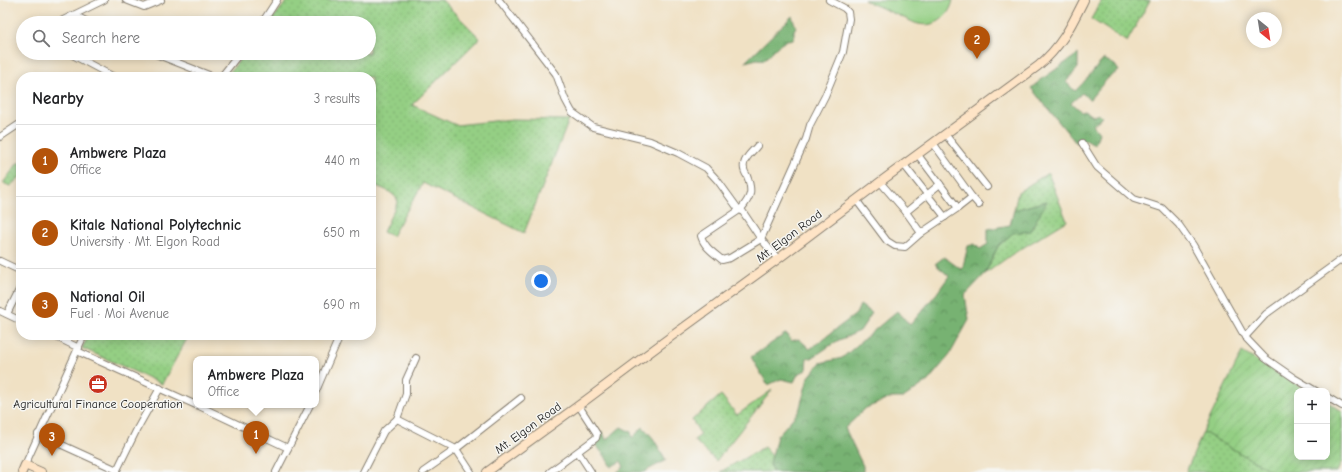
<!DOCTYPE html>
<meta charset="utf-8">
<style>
:root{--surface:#fff;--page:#f6f6f6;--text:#202124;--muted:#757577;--line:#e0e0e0;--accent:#b45309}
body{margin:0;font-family:"Comic Neue",sans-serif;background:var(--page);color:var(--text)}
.controls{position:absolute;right:12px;bottom:12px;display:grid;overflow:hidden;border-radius:8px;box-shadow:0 2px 10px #0003}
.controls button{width:36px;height:36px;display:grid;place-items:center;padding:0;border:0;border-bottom:1px solid var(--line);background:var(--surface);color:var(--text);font:20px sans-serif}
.compass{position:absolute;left:1246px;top:12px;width:36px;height:36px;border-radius:50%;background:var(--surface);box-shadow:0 2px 10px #0003;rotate:150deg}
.you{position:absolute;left:541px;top:281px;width:14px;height:14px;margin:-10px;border:3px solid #fff;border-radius:50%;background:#1a73e8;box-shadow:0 0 0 6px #1a73e833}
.badge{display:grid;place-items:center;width:26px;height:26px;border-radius:50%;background:var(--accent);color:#fff;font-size:13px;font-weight:700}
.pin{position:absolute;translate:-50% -33px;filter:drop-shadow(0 1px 2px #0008)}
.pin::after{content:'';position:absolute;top:21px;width:14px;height:12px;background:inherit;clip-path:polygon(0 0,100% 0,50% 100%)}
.popup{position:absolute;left:193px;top:356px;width:126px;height:52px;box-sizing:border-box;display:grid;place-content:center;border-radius:8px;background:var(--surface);filter:drop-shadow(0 1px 3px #0005);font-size:13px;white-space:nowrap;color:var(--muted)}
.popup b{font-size:15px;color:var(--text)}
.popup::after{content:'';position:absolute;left:50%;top:100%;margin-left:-8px;border:8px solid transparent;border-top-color:var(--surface)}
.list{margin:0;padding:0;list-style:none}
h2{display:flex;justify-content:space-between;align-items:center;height:52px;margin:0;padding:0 16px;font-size:17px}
h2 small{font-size:13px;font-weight:400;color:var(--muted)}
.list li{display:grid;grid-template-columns:26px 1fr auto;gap:12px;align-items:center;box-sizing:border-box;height:72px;padding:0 16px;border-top:1px solid var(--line)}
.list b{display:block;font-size:15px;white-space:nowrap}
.list p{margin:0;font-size:13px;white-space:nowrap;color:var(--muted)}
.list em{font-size:13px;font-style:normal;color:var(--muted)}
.icon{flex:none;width:22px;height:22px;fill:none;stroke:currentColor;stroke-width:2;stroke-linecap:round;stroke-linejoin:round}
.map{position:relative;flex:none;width:1342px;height:472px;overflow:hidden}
.search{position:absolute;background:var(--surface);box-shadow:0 2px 10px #0003;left:16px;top:16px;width:360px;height:44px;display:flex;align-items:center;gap:10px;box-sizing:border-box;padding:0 14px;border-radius:22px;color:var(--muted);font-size:15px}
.panel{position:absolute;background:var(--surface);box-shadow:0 2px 10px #0003;left:16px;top:72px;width:360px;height:268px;border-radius:16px}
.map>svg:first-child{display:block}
.grass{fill:url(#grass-dots);stroke:#587650}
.forest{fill:url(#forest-crowns);stroke:#4a6747}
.garden{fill:url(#garden-furrows);stroke:#587650}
.pitch{fill:#94cf84;stroke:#587650}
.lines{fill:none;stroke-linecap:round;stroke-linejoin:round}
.street-casing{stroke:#867e70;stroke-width:8}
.secondary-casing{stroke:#867e70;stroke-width:10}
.street{stroke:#fff;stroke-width:6}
.secondary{stroke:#fee4c6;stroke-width:8}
.labels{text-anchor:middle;stroke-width:3;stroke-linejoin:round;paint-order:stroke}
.street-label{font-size:12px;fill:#1c1c1c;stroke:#f6f6f2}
.poi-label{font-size:12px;fill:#1c1c1c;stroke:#f6f6f2}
</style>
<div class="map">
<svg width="1342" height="472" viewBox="0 0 1342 472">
<defs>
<pattern id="grass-dots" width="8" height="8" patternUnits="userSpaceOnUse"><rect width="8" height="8" fill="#94cf84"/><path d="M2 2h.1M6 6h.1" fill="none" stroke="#7fb171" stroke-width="1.8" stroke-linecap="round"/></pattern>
<pattern id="forest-crowns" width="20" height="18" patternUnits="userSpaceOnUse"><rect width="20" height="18" fill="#77b272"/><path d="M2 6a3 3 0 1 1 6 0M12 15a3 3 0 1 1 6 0" fill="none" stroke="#61905d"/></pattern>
<pattern id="garden-furrows" width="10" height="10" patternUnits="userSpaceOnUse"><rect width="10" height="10" fill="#94cf84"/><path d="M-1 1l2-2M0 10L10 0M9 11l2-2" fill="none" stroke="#7fb171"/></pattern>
</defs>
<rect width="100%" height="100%" fill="#f6f6f2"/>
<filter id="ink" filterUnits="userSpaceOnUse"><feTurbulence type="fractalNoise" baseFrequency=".025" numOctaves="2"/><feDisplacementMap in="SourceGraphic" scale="8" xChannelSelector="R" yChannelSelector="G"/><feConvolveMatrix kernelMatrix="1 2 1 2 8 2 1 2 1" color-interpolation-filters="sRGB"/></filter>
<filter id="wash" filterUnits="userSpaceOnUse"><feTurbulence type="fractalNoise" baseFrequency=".012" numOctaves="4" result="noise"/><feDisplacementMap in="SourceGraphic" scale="16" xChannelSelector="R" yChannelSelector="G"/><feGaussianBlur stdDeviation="0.9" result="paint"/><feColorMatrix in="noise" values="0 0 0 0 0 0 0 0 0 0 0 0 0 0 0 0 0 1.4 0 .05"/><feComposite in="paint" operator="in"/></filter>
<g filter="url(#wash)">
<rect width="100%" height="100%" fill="#f0e1c4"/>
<g class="grass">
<path d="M288 0H442L480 38 412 105 456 125 513 119 569 120 524 233 423 183 392 236 383 232 398 201C393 191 381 188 371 184V77H226L245 53H369V23H269Z"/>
<path d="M1102 0H1150L1127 42 1091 19Z"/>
<path d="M21 162V176L10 186 3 183 18 163Z"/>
<path d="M1048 173 1067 221 1011 255 985 274 998 246 1047 201 1014 210 1018 192Z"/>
<path d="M89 335H189L162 384 82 348Z"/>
<path d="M772 390 716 461 694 440 701 435 692 420 721 395 737 415Z"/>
<path d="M1203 432 1273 472H1186Z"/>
<path d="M764 447 772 456 770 464 774 472H720Z"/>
</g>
<g class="forest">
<path d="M792 16 796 27 794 30V39L787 40 778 46 764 60 757 59 745 62Z"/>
<path d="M1078 54V68L1066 82 1075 91C1086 81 1094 69 1104 59L1115 65 1119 71 1108 78 1089 100 1082 93 1071 103 1080 111 1084 110 1093 116 1099 114 1102 117 1093 125 1099 133 1095 144 1086 140 1076 143 1031 88 1042 79Z"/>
<path d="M1047 201 1030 231 1013 233 998 246 985 274 965 295 969 320 949 356 928 381 903 398H891L866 408 845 428 863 466V472H774L770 464 777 436 799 411 808 378 820 363 842 358 897 311 910 325 937 293 949 276 935 264 944 257 962 270 968 246 975 244 980 249 988 244V229L1010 225 1014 210Z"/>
<path d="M860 305 872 313 860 331 837 341 812 358H807L806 370 798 374 794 382 781 379 768 385 751 357 785 334 788 335 791 341 799 339 810 349 856 314Z"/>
<path d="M621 427 631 432 632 438 643 427 653 438 666 460C659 465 651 467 645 472H617L624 467 621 461 611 467 605 456 594 443 600 438 599 432H603L606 440Z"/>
</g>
<path class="garden" d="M1242 352 1308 391H1297V457H1327V402L1342 411V461L1337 472H1273L1203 432Z"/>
<path class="pitch" d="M864 0H953C949 19 933 29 915 23Z"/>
</g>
<g filter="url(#ink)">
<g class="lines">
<defs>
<g id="street">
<path d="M126 0 144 7 161 0"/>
<path d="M499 0 556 74 565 99 572 112 593 127 650 141 678 153 706 168 718 181 739 210"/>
<path d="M74 15 90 23"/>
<path d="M57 23 104 0"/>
<path d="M262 23 277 0"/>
<path d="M69 53 114 77"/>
<path d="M153 53 214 77"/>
<path d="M221 77 240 53"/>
<path d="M945 134 987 187"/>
<path d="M0 137 21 123"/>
<path d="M933 143 972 197 979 205"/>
<path d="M1082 143 1097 167 1134 199 1162 208 1179 225 1193 245 1245 337 1265 358 1294 378 1316 391"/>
<path d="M757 146C753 151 745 157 744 164 743 168 745 173 747 176 753 191 751 197 741 209L761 239 778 259"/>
<path d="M904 165 945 217"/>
<path d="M880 182 906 212 921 233"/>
<path d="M857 201 887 241 895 246 905 247 921 233 958 208 918 155"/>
<path d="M958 208 972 197"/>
<path d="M741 209 701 236C704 247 714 253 722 260L730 258 761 239 806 139 810 125 825 96 843 52 849 19 848 12 844 8 829 0"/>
<path d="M906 212 940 184"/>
<path d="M0 261 21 271"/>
<path d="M0 311 21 321"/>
<path d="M7 314 21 286"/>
<path d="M52 335 79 348"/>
<path d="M1245 337 1266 314 1342 259"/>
<path d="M77 351 196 405"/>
<path d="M316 391 340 335"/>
<path d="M1327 397 1342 406"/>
<path d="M197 405 288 448"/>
<path d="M397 419 406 394V380L416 358"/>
<path d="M38 434 117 470"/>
<path d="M578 452 591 472"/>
<path d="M25 465 84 335"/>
<path d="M116 472 137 429 160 388"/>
<path d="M276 472 310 405"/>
<path d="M363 472 384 431 397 419 456 449 521 398"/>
<path d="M423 472 456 449 471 472"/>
<path d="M550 472 596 438 597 434 579 406"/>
</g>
<g id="secondary">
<path d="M22 472 25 465 41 472"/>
<path d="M487 472 586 400 665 341 778 259 880 182 1038 66C1061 47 1071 26 1084 0"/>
</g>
</defs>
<use href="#street" class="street-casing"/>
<use href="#secondary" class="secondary-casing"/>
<use href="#street" class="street"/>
<use href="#secondary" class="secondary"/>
</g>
</g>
<defs>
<symbol id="office-disc" viewBox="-11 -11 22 22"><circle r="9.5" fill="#c8321e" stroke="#f6f6f2"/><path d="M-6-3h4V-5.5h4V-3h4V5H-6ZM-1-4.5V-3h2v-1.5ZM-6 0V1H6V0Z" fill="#fff"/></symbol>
</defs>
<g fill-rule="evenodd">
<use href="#office-disc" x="87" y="373" width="22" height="22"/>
</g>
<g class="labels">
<g class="street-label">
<text transform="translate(789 236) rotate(-37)" y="4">Mt. Elgon Road</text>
<text transform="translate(528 428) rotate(-36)" y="4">Mt. Elgon Road</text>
</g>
<g class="poi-label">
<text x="98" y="408">Agricultural Finance Cooperation</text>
</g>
</g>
</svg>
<div class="controls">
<button>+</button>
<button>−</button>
</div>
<svg class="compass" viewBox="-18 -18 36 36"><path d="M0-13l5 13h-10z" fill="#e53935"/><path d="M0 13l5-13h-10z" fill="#757577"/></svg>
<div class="you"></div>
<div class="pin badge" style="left:256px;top:454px">1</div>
<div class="popup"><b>Ambwere Plaza</b>Office</div>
<div class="pin badge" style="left:977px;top:59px">2</div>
<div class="pin badge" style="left:52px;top:456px">3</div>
<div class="search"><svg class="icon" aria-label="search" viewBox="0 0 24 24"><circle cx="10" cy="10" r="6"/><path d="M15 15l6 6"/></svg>Search here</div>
<section class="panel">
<h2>Nearby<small>3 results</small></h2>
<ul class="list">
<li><span class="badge">1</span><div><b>Ambwere Plaza</b><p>Office</p></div><em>440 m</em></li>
<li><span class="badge">2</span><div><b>Kitale National Polytechnic</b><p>University · Mt. Elgon Road</p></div><em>650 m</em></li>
<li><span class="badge">3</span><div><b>National Oil</b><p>Fuel · Moi Avenue</p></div><em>690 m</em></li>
</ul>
</section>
</div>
